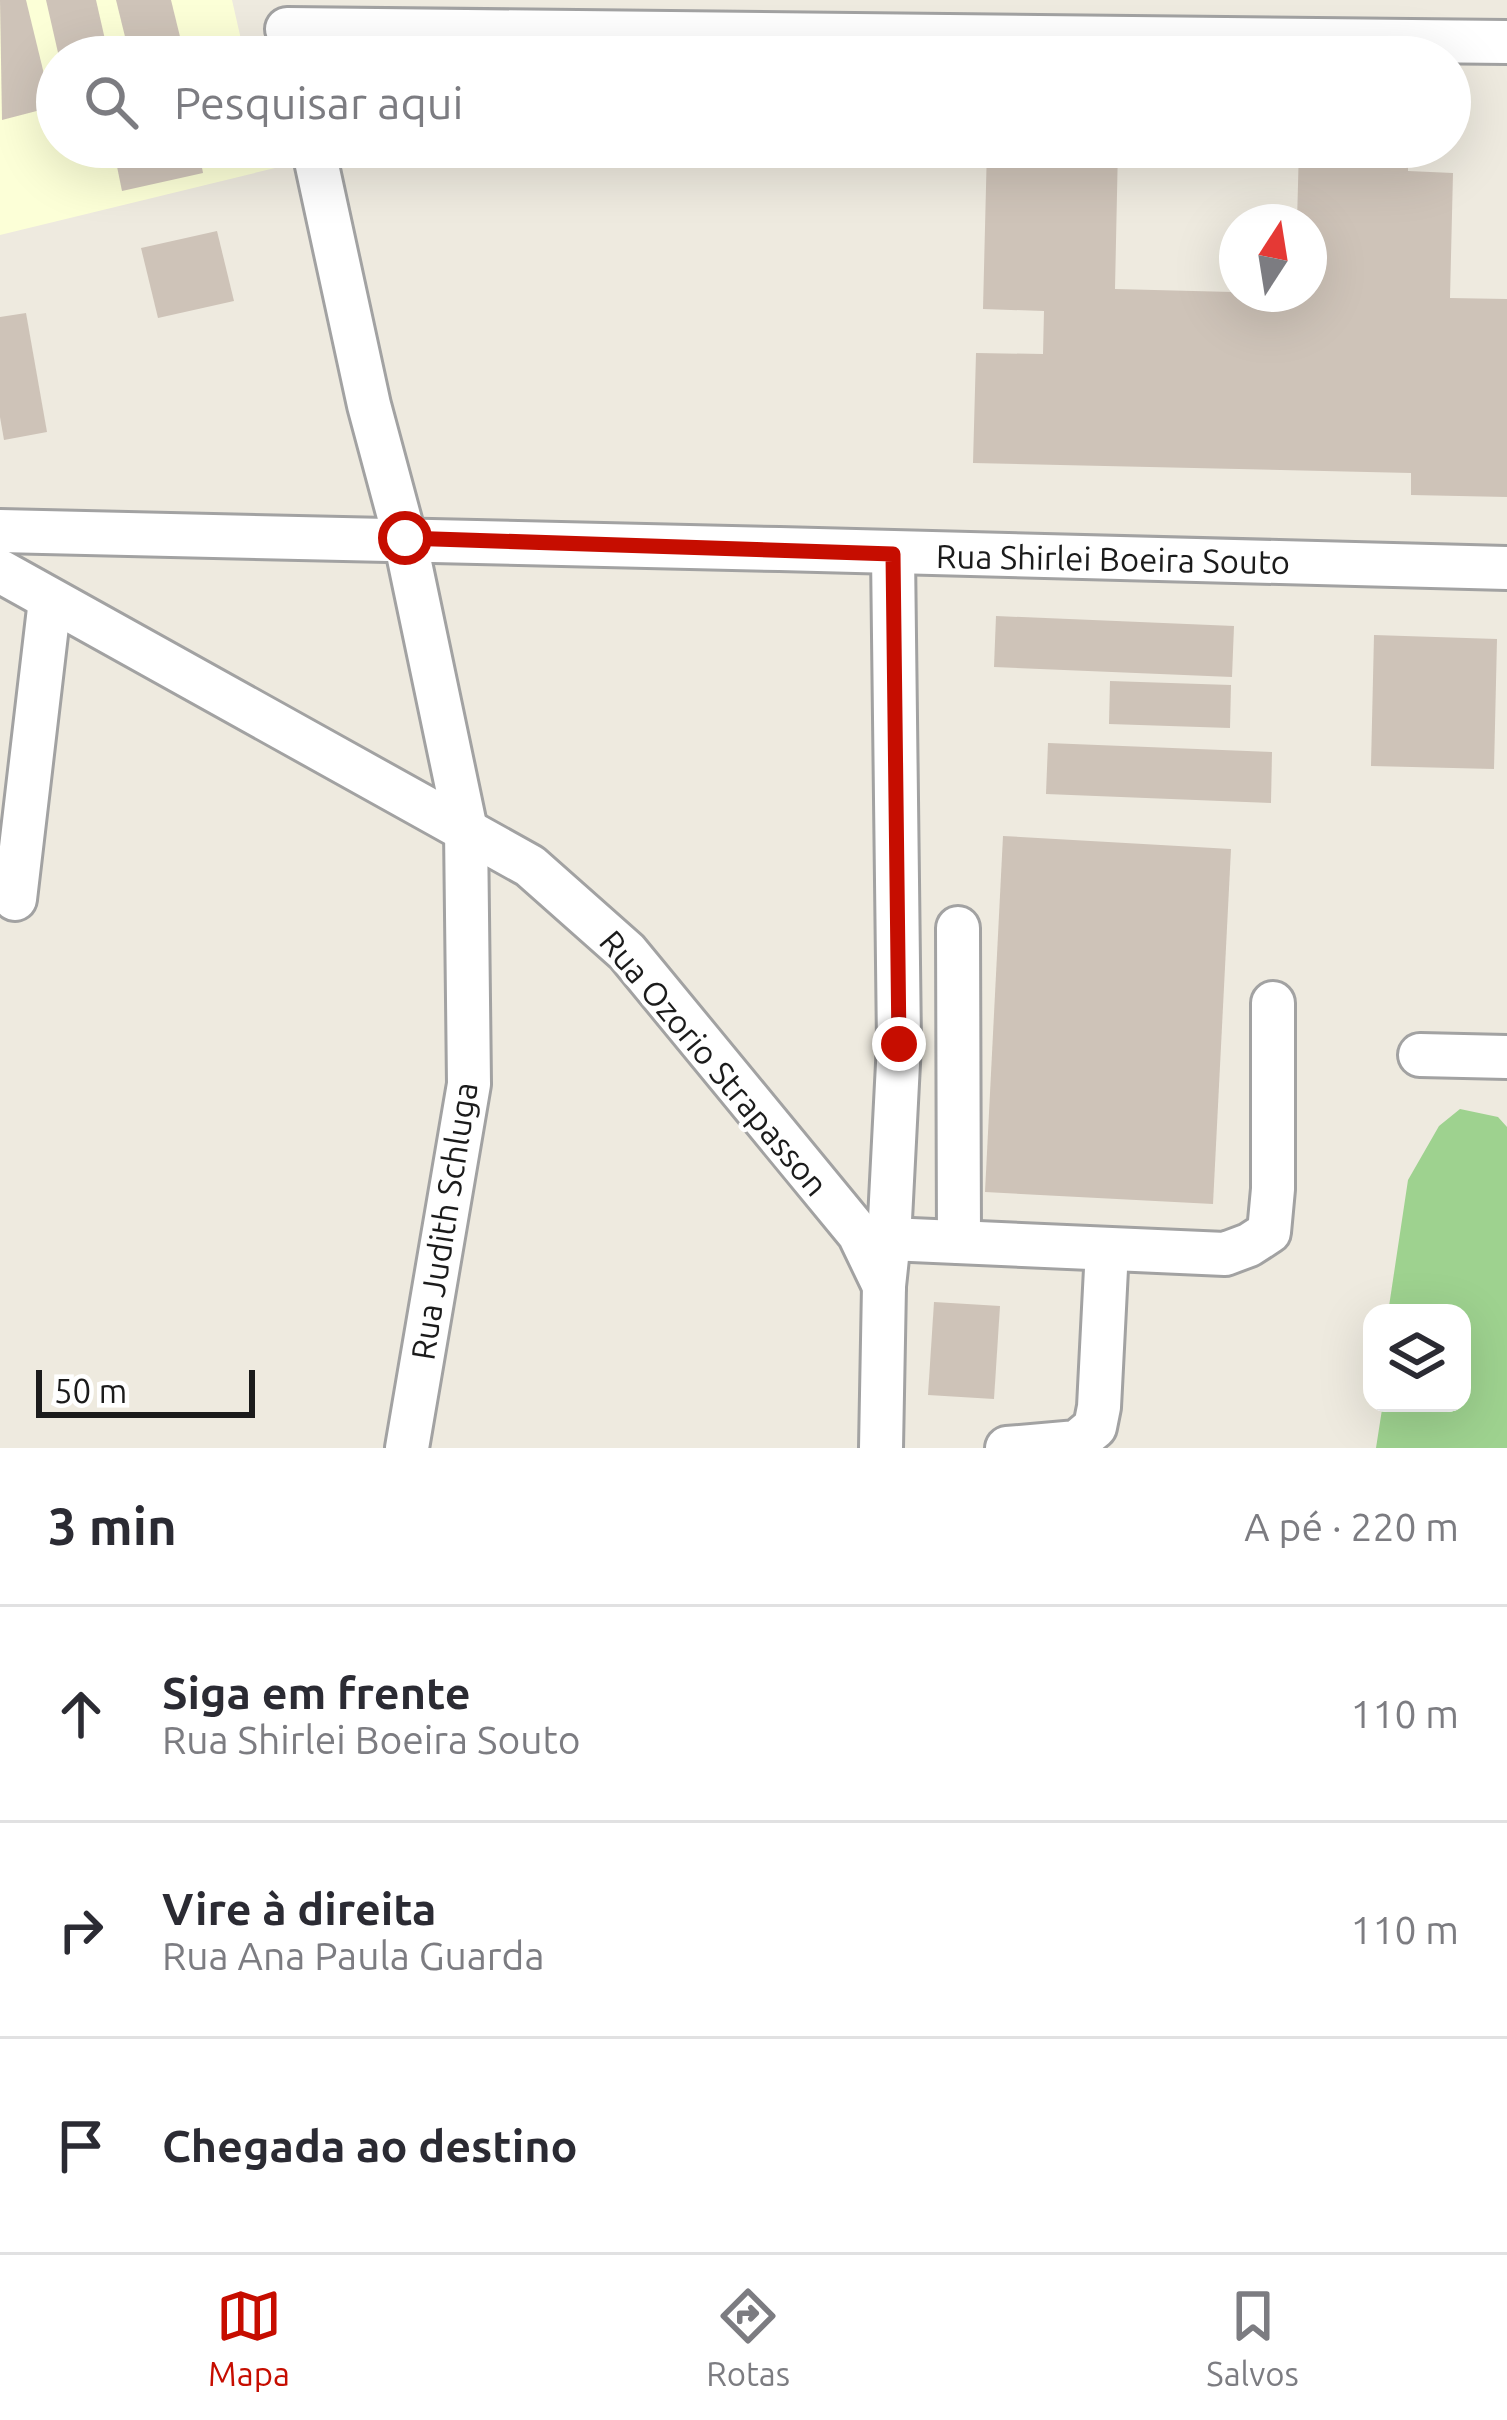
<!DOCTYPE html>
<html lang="pt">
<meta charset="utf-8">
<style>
:root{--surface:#fff;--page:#f7f7f7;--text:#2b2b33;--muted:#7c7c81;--line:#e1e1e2;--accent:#c60d00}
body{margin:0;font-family:Ubuntu,sans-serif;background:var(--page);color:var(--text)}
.controls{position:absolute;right:36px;bottom:36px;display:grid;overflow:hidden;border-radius:24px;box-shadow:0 12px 48px #0002}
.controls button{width:108px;height:108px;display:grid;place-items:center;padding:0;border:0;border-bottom:3px solid var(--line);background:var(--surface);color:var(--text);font:60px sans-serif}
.compass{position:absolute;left:1219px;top:204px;width:108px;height:108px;border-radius:50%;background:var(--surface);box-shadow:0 12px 48px #0002;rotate:12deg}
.scale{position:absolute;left:36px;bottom:30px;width:219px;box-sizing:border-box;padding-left:12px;border:6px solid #1b1b1b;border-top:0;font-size:33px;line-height:42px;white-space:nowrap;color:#1b1b1b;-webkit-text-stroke:9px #fff;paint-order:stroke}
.stop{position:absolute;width:36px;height:36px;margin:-27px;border:9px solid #c60d00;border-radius:50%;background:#fff}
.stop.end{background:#c60d00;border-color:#fff;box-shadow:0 3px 12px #0008}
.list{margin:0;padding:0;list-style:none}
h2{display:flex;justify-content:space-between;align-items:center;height:156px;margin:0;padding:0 48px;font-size:51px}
h2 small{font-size:39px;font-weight:400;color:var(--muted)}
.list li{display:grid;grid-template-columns:78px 1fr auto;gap:36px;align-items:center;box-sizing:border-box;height:216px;padding:0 48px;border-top:3px solid var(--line)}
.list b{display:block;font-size:45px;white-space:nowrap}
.list p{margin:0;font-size:39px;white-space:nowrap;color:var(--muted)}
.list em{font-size:39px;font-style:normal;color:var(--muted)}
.icon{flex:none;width:66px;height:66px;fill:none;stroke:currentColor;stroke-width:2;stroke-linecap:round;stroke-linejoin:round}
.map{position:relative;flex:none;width:1507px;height:1448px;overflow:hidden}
.search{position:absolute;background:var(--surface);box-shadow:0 12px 48px #0002;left:36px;right:36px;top:36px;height:132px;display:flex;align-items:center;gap:30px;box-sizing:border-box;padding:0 42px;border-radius:66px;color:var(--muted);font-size:45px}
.sheet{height:804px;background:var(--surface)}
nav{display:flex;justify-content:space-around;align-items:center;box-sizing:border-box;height:168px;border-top:3px solid var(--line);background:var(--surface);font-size:33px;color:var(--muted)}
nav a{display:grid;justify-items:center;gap:6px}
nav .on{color:var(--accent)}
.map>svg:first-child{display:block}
.education{fill:#fcffd7}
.forest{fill:#9ed28f}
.building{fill:#cec3b8}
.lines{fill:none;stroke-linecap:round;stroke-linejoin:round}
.minor-casing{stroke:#a2a2a2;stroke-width:48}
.minor{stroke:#fff;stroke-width:42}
.route{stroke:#c60d00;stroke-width:15}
.labels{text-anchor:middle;stroke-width:9;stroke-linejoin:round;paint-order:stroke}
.street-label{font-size:33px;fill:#1b1b1b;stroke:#fff}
</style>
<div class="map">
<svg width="1507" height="1448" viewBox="0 0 1507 1448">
<rect width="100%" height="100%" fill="#eeeadf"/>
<path class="education" d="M0 0H232L245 57H57V147H269L275 168 0 235Z"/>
<path class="forest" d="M1460 1109 1498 1117 1507 1127V1448H1376L1383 1403H1462V1313H1388L1408 1180 1439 1126Z"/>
<g class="building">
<path d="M0 0H26L52 107 2 120Z"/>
<path d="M46 0H96L109 57H59Z"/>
<path d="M116 0H171L185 57H130Z"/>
<path d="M113 147H198L203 173 122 191Z"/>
<path d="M987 147H1118L1115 289 1309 294V222H1297L1299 147H1408V171L1453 173 1450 298 1507 299V497L1411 495V473L973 463 976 353 1043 354 1044 311 983 309Z"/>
<path d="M217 231 234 301 158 318 141 248Z"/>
<path d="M26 313 47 432 4 440 0 417V317Z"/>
<path d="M996 616 1234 626 1232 677 994 667Z"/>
<path d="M1374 635 1497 639 1494 769 1371 766Z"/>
<path d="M1110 681 1231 685 1230 728 1109 724Z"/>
<path d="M1048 743 1272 752 1271 803 1046 794Z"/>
<path d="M1003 836 1231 849 1213 1204 985 1192Z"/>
<path d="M934 1302 1000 1306 994 1399 928 1395Z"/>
</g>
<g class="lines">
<defs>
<g id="minor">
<path d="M287 29 1507 42"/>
<path d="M313 147 369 405 405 539 466 830 469 1084 407 1448"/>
<path d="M0 531C502 540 1005 556 1507 568"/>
<path d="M0 571 530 866 627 952 859 1234 884 1286"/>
<path d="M15 899 50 600"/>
<path d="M958 928 959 1242"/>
<path d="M1420 1055 1507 1057"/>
<path d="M889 1239 1225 1254 1249 1245 1269 1232 1273 1189V1003"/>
<path d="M881 1448 884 1286 889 1239 899 1044 893 554"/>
<path d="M1007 1448 1077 1442 1095 1427 1099 1407 1107 1249"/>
</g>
</defs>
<use href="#minor" class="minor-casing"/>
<use href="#minor" class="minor"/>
</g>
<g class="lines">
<path class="route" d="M405 538 893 554 899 1044"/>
</g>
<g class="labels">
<g class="street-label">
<text transform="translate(1113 559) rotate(1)" y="12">Rua Shirlei Boeira Souto</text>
<text transform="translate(714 1063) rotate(50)" y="12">Rua Ozorio Strapasson</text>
<text transform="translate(444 1221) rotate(-81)" y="12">Rua Judith Schluga</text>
</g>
</g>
</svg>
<div class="controls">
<button><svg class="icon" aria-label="layers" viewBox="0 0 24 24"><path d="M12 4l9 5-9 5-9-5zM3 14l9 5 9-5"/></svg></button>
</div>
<svg class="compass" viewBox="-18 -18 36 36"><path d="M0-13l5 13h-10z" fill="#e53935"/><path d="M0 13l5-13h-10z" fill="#7c7c81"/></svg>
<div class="scale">50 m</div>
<div class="stop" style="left:405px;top:538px"></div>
<div class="stop end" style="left:899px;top:1044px"></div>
<div class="search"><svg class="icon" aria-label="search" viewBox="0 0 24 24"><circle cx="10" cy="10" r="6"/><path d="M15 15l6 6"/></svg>Pesquisar aqui</div>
</div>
<section class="sheet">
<h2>3 min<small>A pé · 220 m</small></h2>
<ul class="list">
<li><svg class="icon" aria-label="ahead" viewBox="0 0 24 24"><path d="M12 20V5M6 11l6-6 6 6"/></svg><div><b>Siga em frente</b><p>Rua Shirlei Boeira Souto</p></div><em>110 m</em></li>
<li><svg class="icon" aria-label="right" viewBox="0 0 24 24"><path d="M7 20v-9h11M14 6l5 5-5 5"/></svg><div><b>Vire à direita</b><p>Rua Ana Paula Guarda</p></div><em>110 m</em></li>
<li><svg class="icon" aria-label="arrive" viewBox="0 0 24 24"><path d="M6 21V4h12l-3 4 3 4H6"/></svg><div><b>Chegada ao destino</b></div></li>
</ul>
</section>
<nav>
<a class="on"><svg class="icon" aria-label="map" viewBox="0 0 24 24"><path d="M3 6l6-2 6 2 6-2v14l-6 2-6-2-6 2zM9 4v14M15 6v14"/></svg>Mapa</a>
<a><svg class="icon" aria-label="directions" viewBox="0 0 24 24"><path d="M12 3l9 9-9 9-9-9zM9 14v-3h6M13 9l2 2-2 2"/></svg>Rotas</a>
<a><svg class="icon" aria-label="saved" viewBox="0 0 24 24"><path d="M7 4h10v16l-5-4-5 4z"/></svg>Salvos</a>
</nav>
